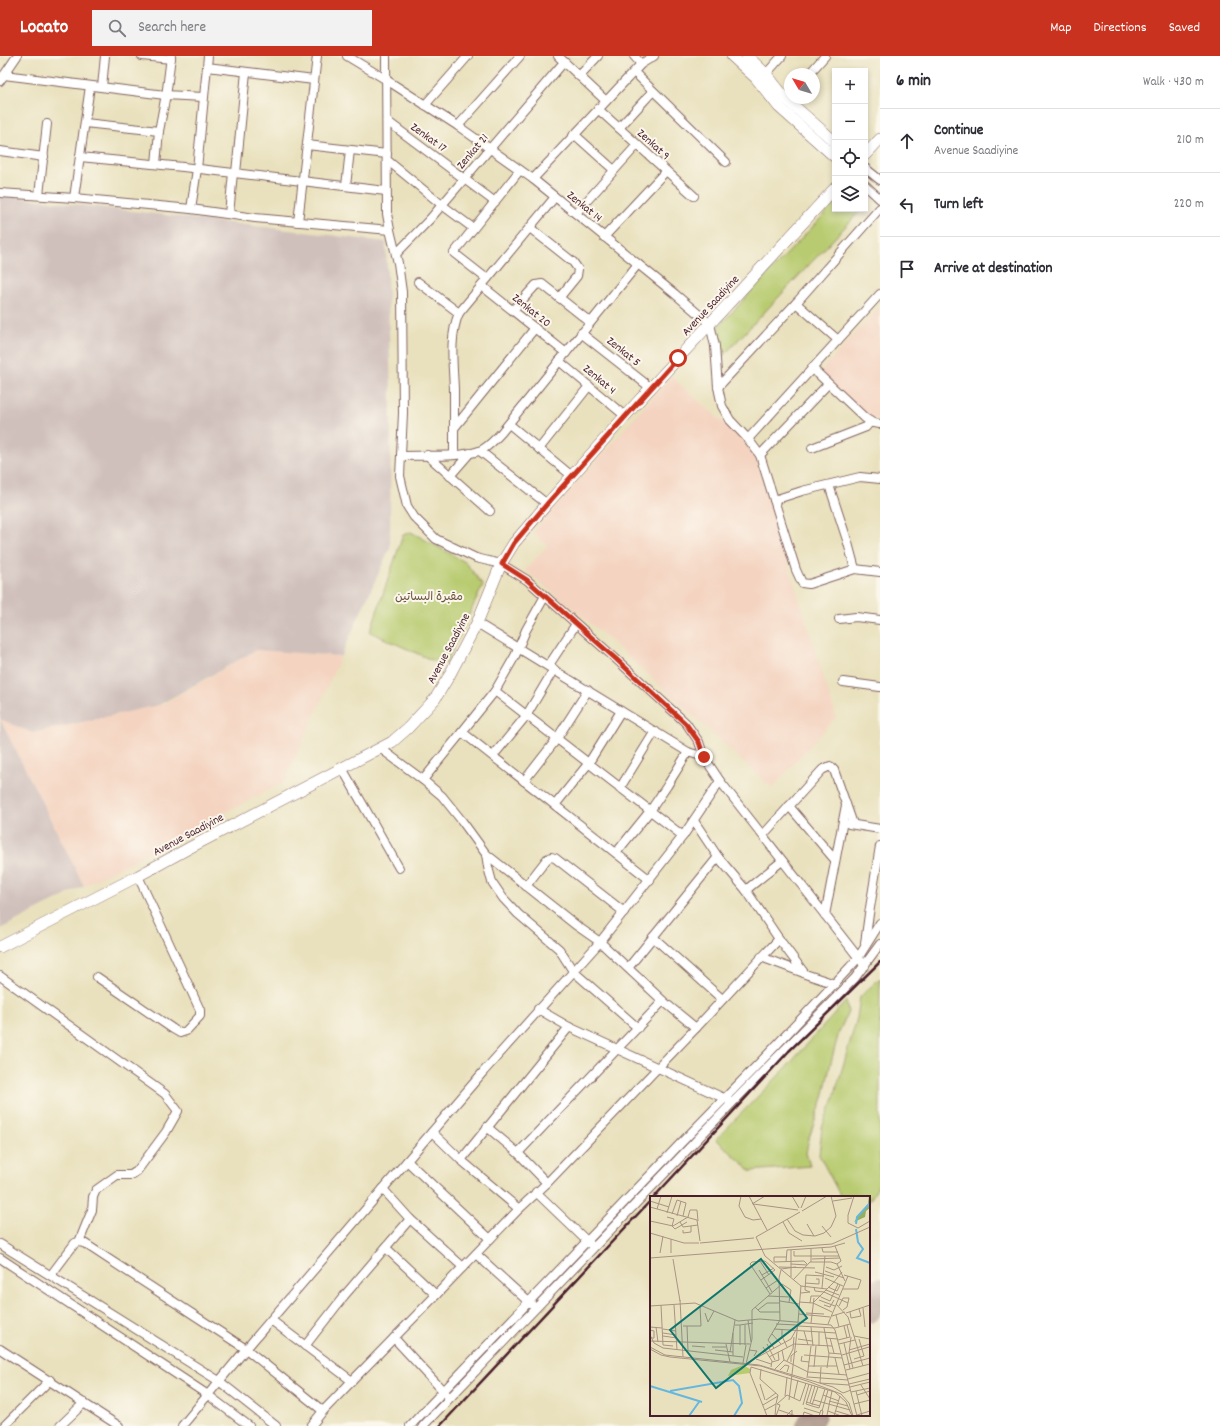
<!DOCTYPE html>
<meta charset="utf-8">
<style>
:root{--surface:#fff;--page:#f2f2f3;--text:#2b2b33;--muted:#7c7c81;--line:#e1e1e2;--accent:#c8321e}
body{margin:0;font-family:Dekko,"Playpen Sans Arabic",sans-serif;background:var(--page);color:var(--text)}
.controls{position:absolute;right:12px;top:12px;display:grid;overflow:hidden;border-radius:0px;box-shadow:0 2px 6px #0003}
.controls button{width:36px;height:36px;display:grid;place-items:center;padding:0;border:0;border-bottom:1px solid var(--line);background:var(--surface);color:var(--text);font:20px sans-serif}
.compass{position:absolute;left:784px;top:12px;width:36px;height:36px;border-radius:50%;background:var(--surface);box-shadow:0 2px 6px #0003;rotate:308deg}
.stop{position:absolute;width:12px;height:12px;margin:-9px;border:3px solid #c8321e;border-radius:50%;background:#fff}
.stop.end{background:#c8321e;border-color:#fff;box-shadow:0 1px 4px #0008}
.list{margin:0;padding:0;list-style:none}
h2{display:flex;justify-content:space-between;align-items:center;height:52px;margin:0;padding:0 16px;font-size:17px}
h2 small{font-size:13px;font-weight:400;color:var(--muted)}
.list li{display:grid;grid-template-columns:26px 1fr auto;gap:12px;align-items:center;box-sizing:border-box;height:64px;padding:0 16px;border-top:1px solid var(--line)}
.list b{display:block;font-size:15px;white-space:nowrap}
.list p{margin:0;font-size:13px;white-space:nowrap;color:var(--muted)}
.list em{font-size:13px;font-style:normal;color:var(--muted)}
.icon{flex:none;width:22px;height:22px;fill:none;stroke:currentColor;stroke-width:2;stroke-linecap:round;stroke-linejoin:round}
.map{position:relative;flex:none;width:880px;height:1370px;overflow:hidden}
header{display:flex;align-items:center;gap:24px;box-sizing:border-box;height:56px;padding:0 20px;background:var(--accent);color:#fff}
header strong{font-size:19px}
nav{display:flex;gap:22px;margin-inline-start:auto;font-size:14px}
.search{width:280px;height:36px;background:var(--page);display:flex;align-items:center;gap:10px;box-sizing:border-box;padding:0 14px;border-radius:0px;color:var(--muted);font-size:15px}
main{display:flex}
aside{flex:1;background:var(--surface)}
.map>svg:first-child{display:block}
.built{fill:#f4d3c0}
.industrial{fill:#d0c0bc}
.green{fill:#b8cb6f;stroke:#81754d}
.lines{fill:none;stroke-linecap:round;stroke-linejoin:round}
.taxiway{stroke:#9a8074;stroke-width:24}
.minor-casing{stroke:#82635e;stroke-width:10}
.secondary-casing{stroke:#82635e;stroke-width:12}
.minor{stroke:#fff;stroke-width:8}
.secondary{stroke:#fff;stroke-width:11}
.rail{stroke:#4a1f2b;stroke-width:2.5}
.route{stroke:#c8321e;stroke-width:5}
.labels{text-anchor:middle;stroke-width:4;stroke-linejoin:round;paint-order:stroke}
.street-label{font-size:12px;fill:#4a1f2b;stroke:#fbf7ec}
.park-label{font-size:12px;fill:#6b533f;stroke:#fbf7ec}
.inset-river{fill:none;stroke:#65b7e0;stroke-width:2}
.inset-road{fill:none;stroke:#a99383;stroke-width:1}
.view{fill:#0f766e;fill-opacity:0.15;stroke:#0f766e;stroke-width:2}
.inset-edge{fill:none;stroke:#4a1f2b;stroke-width:2}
</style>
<header>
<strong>Locato</strong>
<div class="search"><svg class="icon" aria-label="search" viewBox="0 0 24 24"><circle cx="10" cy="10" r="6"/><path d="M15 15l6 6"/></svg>Search here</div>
<nav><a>Map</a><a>Directions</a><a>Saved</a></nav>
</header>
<main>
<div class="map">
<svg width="880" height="1370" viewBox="0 0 880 1370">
<rect width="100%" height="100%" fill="#fbf7ec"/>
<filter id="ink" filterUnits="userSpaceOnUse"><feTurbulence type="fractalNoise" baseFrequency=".025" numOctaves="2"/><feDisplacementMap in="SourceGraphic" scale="8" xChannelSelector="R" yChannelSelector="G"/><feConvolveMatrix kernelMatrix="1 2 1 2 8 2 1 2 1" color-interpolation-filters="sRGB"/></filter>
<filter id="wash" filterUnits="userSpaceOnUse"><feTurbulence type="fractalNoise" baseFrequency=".012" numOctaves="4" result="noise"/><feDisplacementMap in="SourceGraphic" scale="16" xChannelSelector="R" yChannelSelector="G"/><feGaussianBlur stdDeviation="0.9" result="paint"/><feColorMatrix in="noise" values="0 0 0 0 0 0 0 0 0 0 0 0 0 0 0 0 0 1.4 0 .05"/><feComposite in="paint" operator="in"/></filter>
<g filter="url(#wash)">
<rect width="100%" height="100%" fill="#e9e1bd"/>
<g class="built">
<path d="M880 251V363L867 361 820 316Z"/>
<path d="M671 321 752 392 836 661 772 732 607 581 525 514 547 490 533 476Z"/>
<path d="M256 594 341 600 284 726 84 830 0 663 32 677 164 648Z"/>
</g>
<path class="industrial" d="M0 139 386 186 391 337 390 492 341 600 256 594 159 649 32 677 0 663 84 830 0 873Z"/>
<g class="green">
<path d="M835 147V153H862L723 300 717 272Z"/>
<path d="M411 476 465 506 483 529 446 608 436 606 370 576 403 479Z"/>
<path d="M880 922V1127L869 1146V1141H841L819 1099 822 1071 833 1045 838 1027 857 962 860 941Z"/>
<path d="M846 945 848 956 839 976 831 1006 823 1042 809 1082 806 1097 810 1110 751 1115 716 1083 785 1013Z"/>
</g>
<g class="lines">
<g class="taxiway">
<path d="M869 1255 880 1234"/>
<path d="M808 1370 814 1359"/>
</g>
</g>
</g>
<g filter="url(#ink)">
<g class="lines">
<defs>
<g id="minor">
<path d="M142 0 171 3"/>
<path d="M347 0 385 23 458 70 533 123 675 238 710 268 715 290 718 331 722 350 730 364 748 383 760 399 796 514 802 527 809 528 855 513 880 516"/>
<path d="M386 0 387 158 390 174 398 207 402 236 403 357 400 420 407 450 414 461 436 483 476 502 501 508 527 524 616 603 686 667 699 686 704 701 720 725 865 910"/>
<path d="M558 0 606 45"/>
<path d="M634 0 641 8"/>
<path d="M207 11 314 24"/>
<path d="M634 16 726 106"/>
<path d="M766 18 782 0"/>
<path d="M809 18 825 0"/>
<path d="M4 19 165 39 203 41"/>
<path d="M579 20 598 0"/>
<path d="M0 25 17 0"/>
<path d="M102 31 105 0"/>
<path d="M425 49 468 0"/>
<path d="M598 53 694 140"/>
<path d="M387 65 495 146"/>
<path d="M85 67 159 75"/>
<path d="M458 70 520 0"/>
<path d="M619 72 653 35"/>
<path d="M574 78 614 114"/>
<path d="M307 89 387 98"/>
<path d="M0 95 44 101"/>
<path d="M80 101 183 111 386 135"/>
<path d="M387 104 442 149 473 172"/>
<path d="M156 108 159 75 167 33 171 0"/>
<path d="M865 112 880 124"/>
<path d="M236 117 246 16"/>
<path d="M533 123 641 8 654 0"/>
<path d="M865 129 880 143"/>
<path d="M346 130 350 94"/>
<path d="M0 137 74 142 191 153 255 162 390 174"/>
<path d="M39 139 47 68"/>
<path d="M74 142 90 30"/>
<path d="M191 153 197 113 208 0"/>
<path d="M576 157 637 89"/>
<path d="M229 158 233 117"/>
<path d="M298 166 317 0"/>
<path d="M530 172 573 206 578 213 577 220 559 242"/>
<path d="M604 181 666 115"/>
<path d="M396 198 430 163 564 6"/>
<path d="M487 223 454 197 520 114"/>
<path d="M418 226 459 257"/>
<path d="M482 230 566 297"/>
<path d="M796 247 838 284"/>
<path d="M513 254 536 229 542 228 590 266"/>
<path d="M581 277 651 332"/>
<path d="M559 305 625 360"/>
<path d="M812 312 865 362 873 367 880 368"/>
<path d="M718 331 796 247 880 152"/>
<path d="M509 368 572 420"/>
<path d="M455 371 535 272"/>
<path d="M748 383 880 238"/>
<path d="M812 392 866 371 870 366"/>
<path d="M539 393 589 330"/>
<path d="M480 395 547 448"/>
<path d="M454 398C454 377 454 355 454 333 453 309 449 280 459 257L555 141"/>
<path d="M427 399 490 455"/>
<path d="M760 399 828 328"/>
<path d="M401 400C424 399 458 402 479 395 488 392 495 383 501 377L638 208"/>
<path d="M450 420 470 397"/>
<path d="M829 429 848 487 855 513"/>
<path d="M774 444 802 435 860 421 880 423"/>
<path d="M839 563 856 561 880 564"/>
<path d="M477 567 688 696 704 701"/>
<path d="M549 609 576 568"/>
<path d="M843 626 880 631"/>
<path d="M495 635 683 780"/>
<path d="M462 676 495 635 515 600 526 574 545 540"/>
<path d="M380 692 423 724 442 740 462 765 486 798 577 870 600 886 663 945 696 972"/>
<path d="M493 700 526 660 554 613"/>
<path d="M342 712 399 812"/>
<path d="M423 724 462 676 650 824"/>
<path d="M524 725 556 684 588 634"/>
<path d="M620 732 655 675"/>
<path d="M555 749 588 708 621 655"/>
<path d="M789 750 835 804"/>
<path d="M694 765 718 801 746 834 779 883 805 918 835 928"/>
<path d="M849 768 880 773"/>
<path d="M763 779 822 714 830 710 834 714 853 768"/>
<path d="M616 797 650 755 667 730 688 696"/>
<path d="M486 798 488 811 492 826 503 842 518 858 559 893 573 915 638 972"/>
<path d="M526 830 547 803 551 801 555 802 624 856"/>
<path d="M746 834 782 805"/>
<path d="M825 859 846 749"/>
<path d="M653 881 722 943"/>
<path d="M865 887 869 858 880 790"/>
<path d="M761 901 804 917"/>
<path d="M628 912 718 801"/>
<path d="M0 920 165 1038 178 1055 166 1076 137 1115 131 1119H117L96 1134 93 1141 92 1154 79 1186"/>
<path d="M97 921 173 973 180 977 186 975 200 960V954L138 820"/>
<path d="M538 953 569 971 728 1044"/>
<path d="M487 1071 518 1097 547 1127"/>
<path d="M432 1076 461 1104 519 1153"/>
<path d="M518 1097 663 945"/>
<path d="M461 1104 569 971"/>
<path d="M407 1105 490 1183"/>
<path d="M383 1133 410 1163 463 1211"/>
<path d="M536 1136 590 1188"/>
<path d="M0 1188 219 1325 276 1370"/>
<path d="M386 1192 436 1239"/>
<path d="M476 1198 532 1249"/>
<path d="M0 1202 208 1339 249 1370"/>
<path d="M51 1219 75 1187 79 1186 84 1187 246 1293 323 1355"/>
<path d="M271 1264 352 1325"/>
<path d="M394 1282 446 1338"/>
<path d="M305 1290 344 1240 410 1163"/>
<path d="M0 1293 119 1370"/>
<path d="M4 1370 50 1324"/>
<path d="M60 1370 84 1347"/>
<path d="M182 1370 246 1293 484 1015 600 886 683 780 720 725"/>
<path d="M311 1370 323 1355 352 1325 436 1239 519 1153 547 1127 696 972 779 883"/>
<path d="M410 1370 680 1088 768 998 850 911 858 902 880 867"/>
<path d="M423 1370 733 1046 855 922 880 888"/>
</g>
<g id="secondary">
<path d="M732 0 756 22 779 51 835 101"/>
<path d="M747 0 766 18 786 43 835 86"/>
<path d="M865 99 880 83"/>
<path d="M0 891 138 820 191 791 392 686 408 672 435 643 449 620 477 567 501 508 514 487 547 448 634 350 835 132"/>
</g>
</defs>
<use href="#minor" class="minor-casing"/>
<use href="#secondary" class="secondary-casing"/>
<use href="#minor" class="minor"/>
<use href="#secondary" class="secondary"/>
<g class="rail">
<path d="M654 1141 789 995 880 906"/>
<path d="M440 1370 651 1144"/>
</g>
</g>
</g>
<g class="lines" filter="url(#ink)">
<path class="route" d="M678 302 547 448 514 487 502 508 527 524 616 603 686 668 699 686 704 701"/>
</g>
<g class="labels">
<g class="street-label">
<text transform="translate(429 81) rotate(36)" y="4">Zenkat 17</text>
<text transform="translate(654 88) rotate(42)" y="4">Zenkat 9</text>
<text transform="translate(472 95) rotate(-50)" y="4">Zenkat 21</text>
<text transform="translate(585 150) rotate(39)" y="4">Zenkat 14</text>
<text transform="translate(710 249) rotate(-47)" y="4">Avenue Saadiyine</text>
<text transform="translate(532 254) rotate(39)" y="4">Zenkat 20</text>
<text transform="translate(624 295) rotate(39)" y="4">Zenkat 5</text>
<text transform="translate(600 323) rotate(40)" y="4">Zenkat 4</text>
<text transform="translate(448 592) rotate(-62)" y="4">Avenue Saadiyine</text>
<text transform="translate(188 778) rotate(-28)" y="4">Avenue Saadiyine</text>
</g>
<g class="park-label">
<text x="429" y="544">مقبرة البساتين</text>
</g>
</g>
<g transform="translate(650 1140)">
<rect width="220" height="220" fill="#e9e1bd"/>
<path d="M93 169 100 173V177L78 180 81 174Z" fill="#b8cb6f"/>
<path d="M218 0 220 12 216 15 215 21 204 26 218 8Z" fill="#92af62"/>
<path class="inset-river" d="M206 28 207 21 220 7M206 33 208 46 213 53 207 62 220 67M0 190 52 206M20 195 83 184 89 190 92 207 84 220M39 220 49 206"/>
<path class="inset-road" d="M91 0 89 10 95 21 103 24 111 23M99 0 117 34M142 0 149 12M204 0 198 19V27L208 32 220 25M0 5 19 11M183 5 202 2M102 8 115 0M103 8 148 14M0 11 47 24 50 45M151 12 156 0M7 13 11 0M152 15 177 0M17 17 22 0M22 18 27 4 36 7 33 20M27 20 31 5M17 21 24 23 22 30M137 23 145 35 153 39 165 40 174 37 181 31 186 20 181 0M0 25 23 30 38 21 40 14H47L48 25M30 26 33 31 48 29M133 26 139 37 152 45M157 28 164 40M22 30 25 33 37 26M172 30 181 41M33 34V37L41 36V30M0 37 34 47H49M21 43V57M50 47 104 42M185 50 191 65 187 68M172 52 173 56H188M144 55V60H189M10 57 13 40M0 62 182 48 220 31M23 63 30 105M162 63 190 62M110 65 119 79M124 66 154 65 157 68M124 66V61H136M136 66 137 54 181 51 195 47M161 66V53M141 68 157 69M129 71 165 72M176 71 184 74 192 70M131 73 146 71M109 74 122 96M175 75 194 82M165 76 184 81M112 79 124 72M141 81V54M175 82 184 86 192 76M111 84 125 74 115 65 102 66 100 68 120 98M143 84 160 66H181L187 68 195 85M155 87 169 88V83H166M151 90 177 93M164 91 165 95 174 96M178 91 187 95 190 89M116 92 128 84M172 92 175 60M193 93H208L211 84 194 79M176 94 189 99M174 96 198 107M151 97 160 96 155 94 156 79 174 80M118 100 140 101M171 101 180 105 188 88M30 104 33 161M169 104 185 110M130 105 149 108M139 106 141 94M149 106 163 107 182 116M160 107 161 100H171M163 107 184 86 193 90M186 108 198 121 204 140 220 143M11 109 13 149 23 150M24 109 27 154M174 109 180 111 184 104M0 110 45 107 88 125 110 123 181 129 185 134 207 220M189 110 193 102H199L197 111 193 114M105 111 110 116H130M213 112 215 131M108 114 117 107H130M200 116 201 122 211 120 209 113M55 117 58 126 64 115M156 117 174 118M196 117 220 109M149 118 180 121M186 119 189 131M182 120 195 116M98 124 101 146M148 126 151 90 115 60 106 41 150 16M161 127 164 102M126 128 147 129M178 128 198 80M85 129H90V149M90 129 103 127M95 129V149M197 129 200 141M33 130H37L38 155M37 130H51L50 110M148 130 185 132 200 128M194 130 197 142M0 131 12 132M6 131 8 146M161 131 163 150M174 132 179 158 177 172M13 133 26 135M124 133 186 137M0 134 4 135V142H1M132 134V140L137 151M154 135 158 149M13 137 26 139M122 138 131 148M0 139 4 147 13 152 93 161M13 140 27 142M204 140 213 170M201 141 199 157 203 172M175 142 188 143M180 142 184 157M148 143 162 145M188 144 200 141M0 145 100 148M194 147 200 173M76 148 80 166M117 148 125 164M189 148 205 144M42 150 55 151M169 150V136M0 151 15 159 109 169 183 191 193 197 201 194M62 151H76M113 151 122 165 121 171M124 152 118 144 130 124 129 82 131 74M0 153 11 159 20 161 111 170 160 186 191 198 199 207 203 220M65 154 83 156M99 154 107 155 104 160M199 154 220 148M80 156 85 124M179 157 191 158M154 159 192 162M192 159 219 151M83 160V137M152 160 151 165 159 166M119 161 144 148 182 150M185 162 189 178M106 163 121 168M204 163 214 160 209 143M134 164 158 176 197 179M137 165 143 153 144 141M122 166 129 164 128 156M141 166V160L147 155M93 167 96 149M97 167 141 143 147 132M96 168 102 143V114L132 88 141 94M194 169 220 162M159 170H187M164 171 166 150M111 173 110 183 128 199 126 208M125 173 134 164 132 154M130 174 135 169 139 170 137 176M196 174 220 168M158 181 198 184M157 182 161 150M198 183 220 177M170 187 199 189M170 187 171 171M110 188 115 204M199 188 220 183M162 189 156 208 162 210 169 212 175 193M211 189 220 203M200 191 220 186M206 195 212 220M201 196 220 192M173 199 189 205M207 199 220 195M135 200 137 181M144 202 148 184M116 204 126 197M139 204 148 127M164 204 200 214M179 205 198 210M156 206 170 210M160 207 165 190M127 208 137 199 150 205 156 187M204 208 220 204M113 209 128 200M153 209 159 188M162 209 168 191M154 212 170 217M115 214 126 208M129 214 146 220M172 215 178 194M178 215 191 220M186 215 202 220M177 219 182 195M207 219 220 215M117 220 100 177 101 171 185 196 196 206 202 220M125 220 126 208M126 220 130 209 127 208M136 220 142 214V218M153 220 154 216 165 220M169 220 171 214 173 215 172 220M184 220 190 200"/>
<path class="view" d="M111 63 157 122 66 192 20 134Z"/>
<rect width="220" height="220" class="inset-edge"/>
</g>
</svg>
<div class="controls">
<button>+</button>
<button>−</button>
<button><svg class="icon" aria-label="locate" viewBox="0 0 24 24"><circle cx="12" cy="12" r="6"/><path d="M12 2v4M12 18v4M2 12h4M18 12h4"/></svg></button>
<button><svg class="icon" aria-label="layers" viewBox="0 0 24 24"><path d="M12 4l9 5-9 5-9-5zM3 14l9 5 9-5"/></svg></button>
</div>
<svg class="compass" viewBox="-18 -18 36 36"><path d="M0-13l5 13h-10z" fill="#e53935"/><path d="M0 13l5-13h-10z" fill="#7c7c81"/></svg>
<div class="stop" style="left:678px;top:302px"></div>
<div class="stop end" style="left:704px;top:701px"></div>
</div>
<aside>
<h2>6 min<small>Walk · 430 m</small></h2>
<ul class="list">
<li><svg class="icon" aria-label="ahead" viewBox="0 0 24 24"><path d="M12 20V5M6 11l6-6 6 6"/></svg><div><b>Continue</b><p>Avenue Saadiyine</p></div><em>210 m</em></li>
<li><svg class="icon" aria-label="left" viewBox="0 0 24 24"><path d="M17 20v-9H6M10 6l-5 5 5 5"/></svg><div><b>Turn left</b></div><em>220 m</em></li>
<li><svg class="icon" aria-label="arrive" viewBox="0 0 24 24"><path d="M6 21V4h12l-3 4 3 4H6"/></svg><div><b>Arrive at destination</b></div></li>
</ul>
</aside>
</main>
